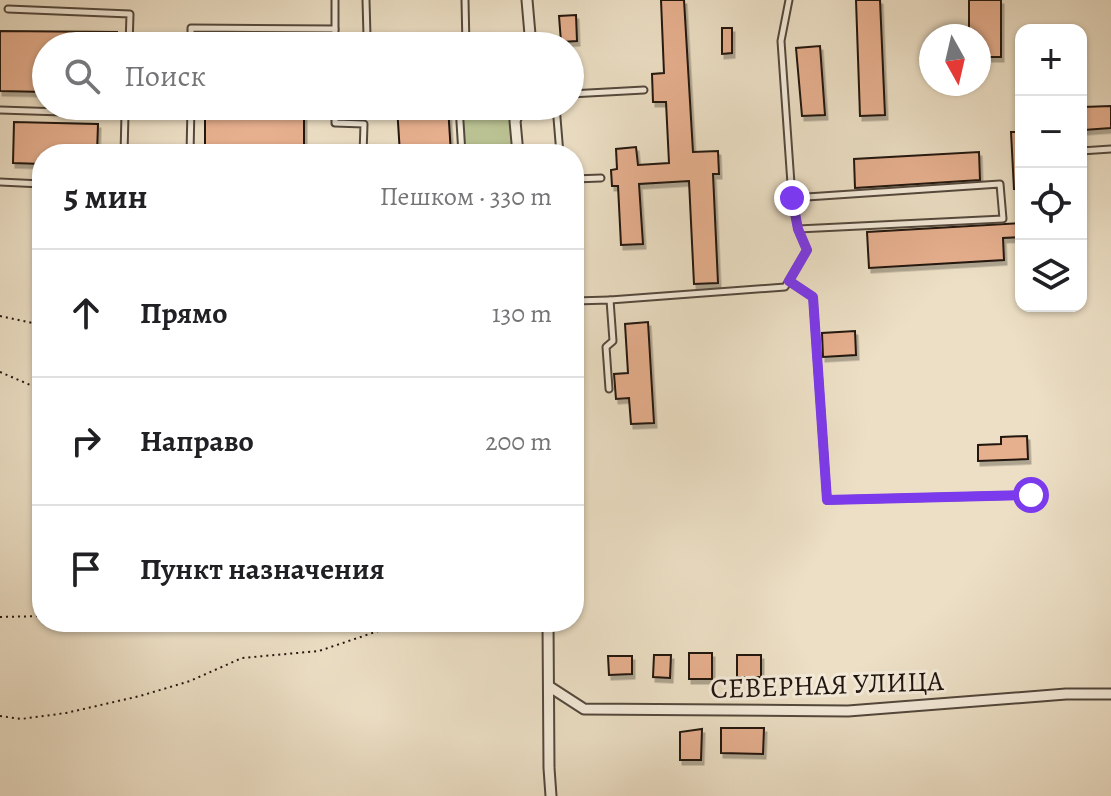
<!DOCTYPE html>
<html lang="ru">
<meta charset="utf-8">
<style>
:root{--surface:#fff;--page:#f6f6f6;--text:#202124;--muted:#757577;--line:#e0e0e0}
body{margin:0;font-family:Alegreya,serif;background:var(--page);color:var(--text)}
.controls{position:absolute;right:24px;top:24px;display:grid;overflow:hidden;border-radius:16px;box-shadow:0 2px 6px #0004}
.controls button{width:72px;height:72px;display:grid;place-items:center;padding:0;border:0;border-bottom:2px solid var(--line);background:var(--surface);color:var(--text);font:40px sans-serif}
.compass{position:absolute;left:919px;top:24px;width:72px;height:72px;border-radius:50%;background:var(--surface);box-shadow:0 2px 6px #0004;rotate:172deg}
.stop{position:absolute;width:24px;height:24px;margin:-18px;border:6px solid #7c3aed;border-radius:50%;background:#fff}
.stop.end{background:#7c3aed;border-color:#fff;box-shadow:0 2px 8px #0008}
.list{margin:0;padding:0;list-style:none}
h2{display:flex;justify-content:space-between;align-items:center;height:104px;margin:0;padding:0 32px;font-size:34px}
h2 small{font-size:26px;font-weight:400;color:var(--muted)}
.list li{display:grid;grid-template-columns:52px 1fr auto;gap:24px;align-items:center;box-sizing:border-box;height:128px;padding:0 32px;border-top:2px solid var(--line)}
.list b{display:block;font-size:30px;white-space:nowrap}
.list em{font-size:26px;font-style:normal;color:var(--muted)}
.icon{flex:none;width:44px;height:44px;fill:none;stroke:currentColor;stroke-width:2;stroke-linecap:round;stroke-linejoin:round}
.map{position:relative;flex:none;width:1111px;height:796px;overflow:hidden}
.search{position:absolute;background:var(--surface);box-shadow:0 2px 6px #0004;left:32px;top:32px;width:552px;height:88px;display:flex;align-items:center;gap:20px;box-sizing:border-box;padding:0 28px;border-radius:44px;color:var(--muted);font-size:30px}
.panel{position:absolute;background:var(--surface);box-shadow:0 2px 6px #0004;left:32px;top:144px;width:552px;height:488px;border-radius:32px}
.map>svg:first-child{display:block}
.green{fill:#bac192;stroke:#6d6b50;stroke-width:2}
.building{fill:#e6af8e;stroke:#20150f;stroke-width:2;filter:url(#shadow)}
.lines{fill:none;stroke-linecap:round;stroke-linejoin:round}
.lane-casing{stroke:#53483c;stroke-width:9}
.street-casing{stroke:#53483c;stroke-width:13}
.path{stroke:#20150f;stroke-width:2;stroke-dasharray:2 4;stroke-linecap:butt}
.lane{stroke:#f3ead9;stroke-width:5}
.street{stroke:#f3ead9;stroke-width:9}
.route{stroke:#7c3aed;stroke-width:10}
.labels{text-anchor:middle;stroke-width:6;stroke-linejoin:round;paint-order:stroke}
.street-label{font-size:28px;fill:#20150f;stroke:#f3ead9}
</style>
<div class="map">
<svg width="1111" height="796" viewBox="0 0 1111 796">
<defs>
<filter id="shadow"><feDropShadow dx="2.5" dy="4.5" stdDeviation="0" flood-color="#0004"/></filter>
</defs>
<rect width="100%" height="100%" fill="#ecdfc5"/>
<filter id="stains"><feTurbulence type="fractalNoise" baseFrequency=".0025" numOctaves="4"/><feColorMatrix values="0 0 0 0 .2 0 0 0 0 .09 0 0 0 0 .02 0 0 0 .5 -.17"/></filter>
<radialGradient id="worn" r=".72"><stop offset=".6" stop-color="#630" stop-opacity="0"/><stop offset="1" stop-color="#630" stop-opacity=".3"/></radialGradient>
<path class="green" d="M492 106 510 111 514 154H465L461 117Z"/>
<g class="building">
<path d="M661 0H684L693 152 718 151 719 174H713L718 283 694 284 689 181 639 184 643 244 621 245 618 186H612L611 170 617 169 616 149 636 147 638 165 669 163 666 102H653L652 74 664 73Z"/>
<path d="M856 0H880L885 115 860 116Z"/>
<path d="M969 0H1001V57H979V36H959V28H969Z"/>
<path d="M576 15 577 41 561 42 559 16Z"/>
<path d="M722 28H732V53L722 54Z"/>
<path d="M0 31 117 32V46H46V92L0 91Z"/>
<path d="M820 46 825 115 802 116 796 48Z"/>
<rect x="205" y="106" width="99" height="48"/>
<path d="M397 106H448L451 154H400Z"/>
<path d="M1111 106V128L1084 130 1083 107Z"/>
<path d="M14 122 98 124 97 154H42V164L13 163Z"/>
<path d="M1011 132H1021V189H1014Z"/>
<path d="M979 152 980 180 855 188 854 159Z"/>
<path d="M1021 223V237L1003 238 1004 260 869 268 867 232Z"/>
<path d="M648 322 654 423 631 424 629 398 616 399 614 374 628 373 625 324Z"/>
<path d="M855 331 856 355 823 357 822 333Z"/>
<path d="M1027 436 1028 459 978 461V445L1001 444V437Z"/>
<rect x="689" y="653" width="23" height="26"/>
<path d="M654 655H671L670 678 653 677Z"/>
<rect x="737" y="655" width="24" height="22"/>
<path d="M608 656H632V674L609 675Z"/>
<path d="M721 728H764L763 754 721 753Z"/>
<path d="M702 729 701 760H680V732Z"/>
</g>
<g class="lines">
<defs>
<g id="lane">
<path d="M335 0V46"/>
<path d="M366 0 367 36 380 46"/>
<path d="M465 0 466 46"/>
<path d="M789 0 781 41 792 198 798 229 1003 219 1000 184 792 198"/>
<path d="M8 9 130 14 129 46"/>
<path d="M191 46V28L335 29"/>
<path d="M570 94 644 90"/>
<path d="M335 106V123L364 124 363 154"/>
<path d="M459 106 462 154"/>
<path d="M556 106 560 154"/>
<path d="M0 110 125 114 126 106"/>
<path d="M1081 151 1111 149"/>
<path d="M124 154 125 114"/>
<path d="M190 154 191 106"/>
<path d="M574 179 601 178"/>
<path d="M0 182 42 184"/>
<path d="M789 281 813 297 827 500 1031 495"/>
<path d="M610 300 785 287 807 250 798 229"/>
<path d="M574 301 610 300 613 341 606 347 609 389"/>
</g>
<g id="street">
<path d="M527 0 531 46"/>
<path d="M518 154 515 121 521 106"/>
<path d="M548 622 549 768 551 796"/>
<path d="M550 687 584 709 848 711 1066 694H1111"/>
</g>
</defs>
<use href="#lane" class="lane-casing"/>
<use href="#street" class="street-casing"/>
<g class="path">
<path d="M0 316 42 325"/>
<path d="M0 372 42 390"/>
<path d="M0 617 42 616"/>
<path d="M79 622H100"/>
<path d="M529 622 537 626"/>
<path d="M0 716 21 719 66 713 140 696 190 681 242 658 319 651 396 625 474 622"/>
</g>
<use href="#lane" class="lane"/>
<use href="#street" class="street"/>
</g>
<g class="lines">
<path class="route" d="M792 198 798 229 807 250 789 281 813 297 827 500 1031 495"/>
</g>
<g class="labels">
<g class="street-label">
<text transform="translate(827 684) rotate(-2)" y="10">СЕВЕРНАЯ УЛИЦА</text>
</g>
</g>
<rect width="100%" height="100%" filter="url(#stains)"/>
<rect width="100%" height="100%" fill="url(#worn)"/>
</svg>
<div class="controls">
<button>+</button>
<button>−</button>
<button><svg class="icon" aria-label="locate" viewBox="0 0 24 24"><circle cx="12" cy="12" r="6"/><path d="M12 2v4M12 18v4M2 12h4M18 12h4"/></svg></button>
<button><svg class="icon" aria-label="layers" viewBox="0 0 24 24"><path d="M12 4l9 5-9 5-9-5zM3 14l9 5 9-5"/></svg></button>
</div>
<svg class="compass" viewBox="-18 -18 36 36"><path d="M0-13l5 13h-10z" fill="#e53935"/><path d="M0 13l5-13h-10z" fill="#757577"/></svg>
<div class="stop" style="left:1031px;top:495px"></div>
<div class="stop end" style="left:792px;top:198px"></div>
<div class="search"><svg class="icon" aria-label="search" viewBox="0 0 24 24"><circle cx="10" cy="10" r="6"/><path d="M15 15l6 6"/></svg>Поиск</div>
<section class="panel">
<h2>5 мин<small>Пешком · 330 m</small></h2>
<ul class="list">
<li><svg class="icon" aria-label="ahead" viewBox="0 0 24 24"><path d="M12 20V5M6 11l6-6 6 6"/></svg><div><b>Прямо</b></div><em>130 m</em></li>
<li><svg class="icon" aria-label="right" viewBox="0 0 24 24"><path d="M7 20v-9h11M14 6l5 5-5 5"/></svg><div><b>Направо</b></div><em>200 m</em></li>
<li><svg class="icon" aria-label="arrive" viewBox="0 0 24 24"><path d="M6 21V4h12l-3 4 3 4H6"/></svg><div><b>Пункт назначения</b></div></li>
</ul>
</section>
</div>
